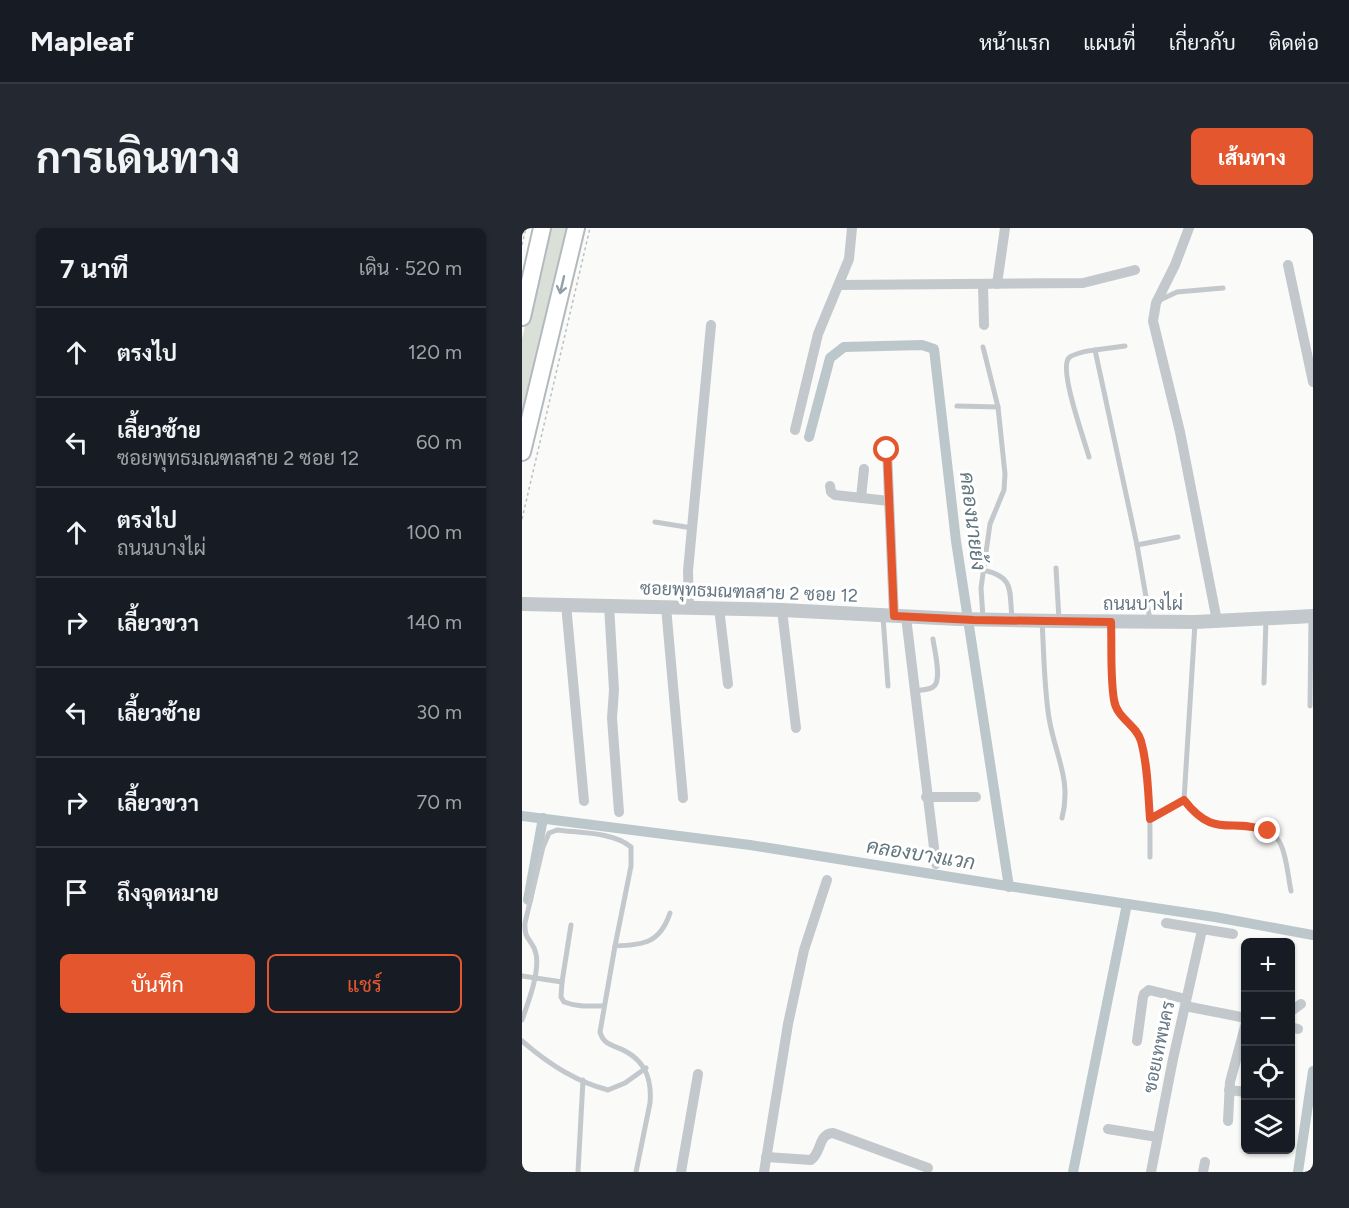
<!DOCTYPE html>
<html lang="th">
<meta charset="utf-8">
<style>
:root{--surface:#171b24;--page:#242831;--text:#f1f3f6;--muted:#9ea1a6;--line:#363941;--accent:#e4572e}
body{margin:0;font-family:Figtree,Sarabun,sans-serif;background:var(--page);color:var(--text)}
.controls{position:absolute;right:18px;bottom:18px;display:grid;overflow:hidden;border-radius:9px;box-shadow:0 2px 4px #0004}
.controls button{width:54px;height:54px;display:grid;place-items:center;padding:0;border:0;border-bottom:2px solid var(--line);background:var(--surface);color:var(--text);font:30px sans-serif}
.stop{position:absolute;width:18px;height:18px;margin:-14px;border:4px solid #e4572e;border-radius:50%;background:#fff}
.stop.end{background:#e4572e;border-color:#fff;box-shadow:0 2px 6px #0008}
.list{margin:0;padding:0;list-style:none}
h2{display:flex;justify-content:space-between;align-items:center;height:78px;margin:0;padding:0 24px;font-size:26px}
h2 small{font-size:20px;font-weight:400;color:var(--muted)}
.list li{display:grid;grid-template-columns:39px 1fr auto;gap:18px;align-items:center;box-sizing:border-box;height:90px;padding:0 24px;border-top:2px solid var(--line)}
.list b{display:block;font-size:22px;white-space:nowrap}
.list p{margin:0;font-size:20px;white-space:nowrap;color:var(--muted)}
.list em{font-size:20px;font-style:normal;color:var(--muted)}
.actions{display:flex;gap:12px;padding:18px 24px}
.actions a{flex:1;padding:14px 0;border:2px solid var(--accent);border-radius:9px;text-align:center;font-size:21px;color:var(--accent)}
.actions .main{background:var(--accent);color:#fff}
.icon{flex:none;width:33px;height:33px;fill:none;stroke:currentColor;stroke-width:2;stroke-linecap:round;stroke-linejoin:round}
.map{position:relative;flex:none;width:791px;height:944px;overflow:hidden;border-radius:9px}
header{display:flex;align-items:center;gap:36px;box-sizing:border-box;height:84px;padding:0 30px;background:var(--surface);border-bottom:2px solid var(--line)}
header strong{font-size:28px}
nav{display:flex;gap:33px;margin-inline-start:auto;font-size:21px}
.intro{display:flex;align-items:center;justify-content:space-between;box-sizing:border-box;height:144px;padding:0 36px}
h1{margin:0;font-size:42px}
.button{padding:15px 27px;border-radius:9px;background:var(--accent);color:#fff;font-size:21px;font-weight:700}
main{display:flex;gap:36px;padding:0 36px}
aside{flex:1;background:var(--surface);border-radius:9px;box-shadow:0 2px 4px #0004}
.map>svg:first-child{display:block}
.green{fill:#dadfd7}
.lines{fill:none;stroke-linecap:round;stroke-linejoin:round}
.canal{stroke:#bbc7cb;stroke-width:10}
.secondary-casing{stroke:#b3babf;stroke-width:20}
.path{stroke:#bbbfc2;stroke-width:1.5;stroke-dasharray:3 3;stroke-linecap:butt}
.service{stroke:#c3c8cc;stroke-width:5}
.minor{stroke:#c3c8cc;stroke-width:10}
.tertiary{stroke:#c3c8cc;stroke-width:14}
.secondary{stroke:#fff;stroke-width:16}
.oneway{stroke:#939fa8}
.route{stroke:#e4572e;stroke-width:8}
.labels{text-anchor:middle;stroke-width:6;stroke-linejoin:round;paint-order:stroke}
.street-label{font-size:18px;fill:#657683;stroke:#fff}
.water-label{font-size:20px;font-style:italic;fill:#60757c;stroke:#fff}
</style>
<header>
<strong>Mapleaf</strong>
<nav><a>หน้าแรก</a><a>แผนที่</a><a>เกี่ยวกับ</a><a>ติดต่อ</a></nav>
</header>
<div class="intro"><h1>การเดินทาง</h1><a class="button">เส้นทาง</a></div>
<main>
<aside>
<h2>7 นาที<small>เดิน · 520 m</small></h2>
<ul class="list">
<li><svg class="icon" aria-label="ahead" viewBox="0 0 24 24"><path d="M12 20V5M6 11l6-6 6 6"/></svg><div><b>ตรงไป</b></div><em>120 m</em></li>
<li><svg class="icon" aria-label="left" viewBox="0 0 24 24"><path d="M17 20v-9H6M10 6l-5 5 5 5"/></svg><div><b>เลี้ยวซ้าย</b><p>ซอยพุทธมณฑลสาย 2 ซอย 12</p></div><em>60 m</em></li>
<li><svg class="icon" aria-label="ahead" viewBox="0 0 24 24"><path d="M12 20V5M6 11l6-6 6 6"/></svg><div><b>ตรงไป</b><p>ถนนบางไผ่</p></div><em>100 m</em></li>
<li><svg class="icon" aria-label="right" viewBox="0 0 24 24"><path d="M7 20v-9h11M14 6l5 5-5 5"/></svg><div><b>เลี้ยวขวา</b></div><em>140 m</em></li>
<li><svg class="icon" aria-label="left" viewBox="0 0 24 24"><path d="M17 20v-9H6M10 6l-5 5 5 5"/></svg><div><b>เลี้ยวซ้าย</b></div><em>30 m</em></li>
<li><svg class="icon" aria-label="right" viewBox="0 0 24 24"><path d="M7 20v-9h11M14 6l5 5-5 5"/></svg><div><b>เลี้ยวขวา</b></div><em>70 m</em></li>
<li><svg class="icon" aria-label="arrive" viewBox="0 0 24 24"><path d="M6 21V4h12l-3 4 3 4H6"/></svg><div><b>ถึงจุดหมาย</b></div></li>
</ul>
<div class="actions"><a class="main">บันทึก</a><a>แชร์</a></div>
</aside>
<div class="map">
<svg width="791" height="944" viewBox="0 0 791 944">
<rect width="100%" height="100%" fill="#fafaf8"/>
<path class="green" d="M26 0H48L0 205V111Z"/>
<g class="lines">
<g class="canal">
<path d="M287 209 308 130 322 119 400 117 412 121 434 313 487 659"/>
<path d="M0 588 228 617 479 657 693 689 791 707"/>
<path d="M6 672 21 590"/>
<path d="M551 944 605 676"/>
<path d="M776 944 791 843"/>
</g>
<defs>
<g id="secondary">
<path d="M0 89 20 0"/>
<path d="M0 224 54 0"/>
</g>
</defs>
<use href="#secondary" class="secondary-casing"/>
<g class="path">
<path d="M0 17 4 0"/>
<path d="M0 291 68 0"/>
</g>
<g class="service">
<path d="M638 72 655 64 701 60"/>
<path d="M603 118 573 122 615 317 628 392"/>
<path d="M435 178 476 179"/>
<path d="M567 229C562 211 538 145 546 131 550 125 566 123 573 122"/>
<path d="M133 294 170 300"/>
<path d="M615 317 656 309"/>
<path d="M534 340 537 392"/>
<path d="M461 342C493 349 487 362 490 390"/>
<path d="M361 389 366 458"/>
<path d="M461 390 459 360 468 296 482 262 483 246 476 179 461 119"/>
<path d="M520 393C522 425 522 459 527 490 533 527 550 552 540 590"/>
<path d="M589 395C590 418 587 462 595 482 600 495 615 500 619 515 629 550 628 593 628 629"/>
<path d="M673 395 662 572C668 580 673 588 682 593 705 605 746 587 759 617 765 630 766 649 769 663"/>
<path d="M742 455 744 391"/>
<path d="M392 463C398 462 406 462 411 459 421 453 412 421 411 411"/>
<path d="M788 478 789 390"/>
<path d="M628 591 662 572"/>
<path d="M412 625 439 629"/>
<path d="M0 748 40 754 39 769 42 774C55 779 68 778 82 778"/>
<path d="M40 754 49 697"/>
<path d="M0 792C6 775 18 744 14 726 11 711 2 714 3 695L21 619 27 605 35 602C58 605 91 604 109 619V638L93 718"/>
<path d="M0 813C25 835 54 854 86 862L103 855 124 840"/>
<path d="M56 944 61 852"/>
<path d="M114 944 128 875C130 852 124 834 103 823 92 817 82 818 78 804L93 718C122 717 138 715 148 685"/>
</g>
<g class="minor">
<path d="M667 0 653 37 634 75 631 93 658 204 695 393"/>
<path d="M766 37 791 154"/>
<path d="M461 56 462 97"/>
<path d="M475 56 483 0"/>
<path d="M317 57 561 55 613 42"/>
<path d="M273 202 296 106 327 31 330 0"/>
<path d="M365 222 372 388"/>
<path d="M308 258 309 264 313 267 367 273"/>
<path d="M339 270 342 241"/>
<path d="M44 376 62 573"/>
<path d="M87 377 92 462 90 490 97 584"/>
<path d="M144 379 161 570"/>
<path d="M167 379 166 343 189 97"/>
<path d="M197 380 206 456"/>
<path d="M260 382 274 500"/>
<path d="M384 389 414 636"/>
<path d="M404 569H454"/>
<path d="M644 695 711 706"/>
<path d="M663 778 724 790"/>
<path d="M768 784 779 776"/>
<path d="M768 799 776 801"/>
<path d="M615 813 621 769 622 766 627 762 664 771"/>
<path d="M707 862 724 864"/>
<path d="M706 893 708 854 724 795"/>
<path d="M586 901 635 909"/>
<path d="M244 929 289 932C300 924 296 906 311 905L406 940"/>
<path d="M159 944 176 846"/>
<path d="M242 944 266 796 282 722 305 652"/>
<path d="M629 944 651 831 680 702"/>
<path d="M681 944 683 934"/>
</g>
<path class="tertiary" d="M0 376 260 382 436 391 538 393 673 394 791 388"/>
<use href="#secondary" class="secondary"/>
</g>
<defs><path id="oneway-shaft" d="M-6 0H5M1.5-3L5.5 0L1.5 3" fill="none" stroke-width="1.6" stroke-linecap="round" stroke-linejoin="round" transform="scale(1.5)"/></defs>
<use class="oneway" href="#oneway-shaft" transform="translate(40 57) rotate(103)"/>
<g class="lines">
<path class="route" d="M365 222 372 388 452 392 589 394C590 419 588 447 592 472 595 491 614 496 619 513 626 538 626 566 628 591L662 572C693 612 708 589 746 603"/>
</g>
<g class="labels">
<g class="street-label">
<text transform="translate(227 364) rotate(2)" y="6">ซอยพุทธมณฑลสาย 2 ซอย 12</text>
<text x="621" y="382">ถนนบางไผ่</text>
<text transform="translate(637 819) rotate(-78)" y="6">ซอยเทพนคร</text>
</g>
<g class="water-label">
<text transform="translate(451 293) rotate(83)" y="7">คลองนายย้ง</text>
<text transform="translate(399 626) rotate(9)" y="7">คลองบางแวก</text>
</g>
</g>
</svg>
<div class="controls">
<button>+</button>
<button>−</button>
<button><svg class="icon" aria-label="locate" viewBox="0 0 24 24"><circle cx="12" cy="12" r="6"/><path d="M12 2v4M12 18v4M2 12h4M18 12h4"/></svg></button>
<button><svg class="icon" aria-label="layers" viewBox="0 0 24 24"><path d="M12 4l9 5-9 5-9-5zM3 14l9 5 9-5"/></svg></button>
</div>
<div class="stop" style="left:365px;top:222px"></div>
<div class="stop end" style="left:746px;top:603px"></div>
</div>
</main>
